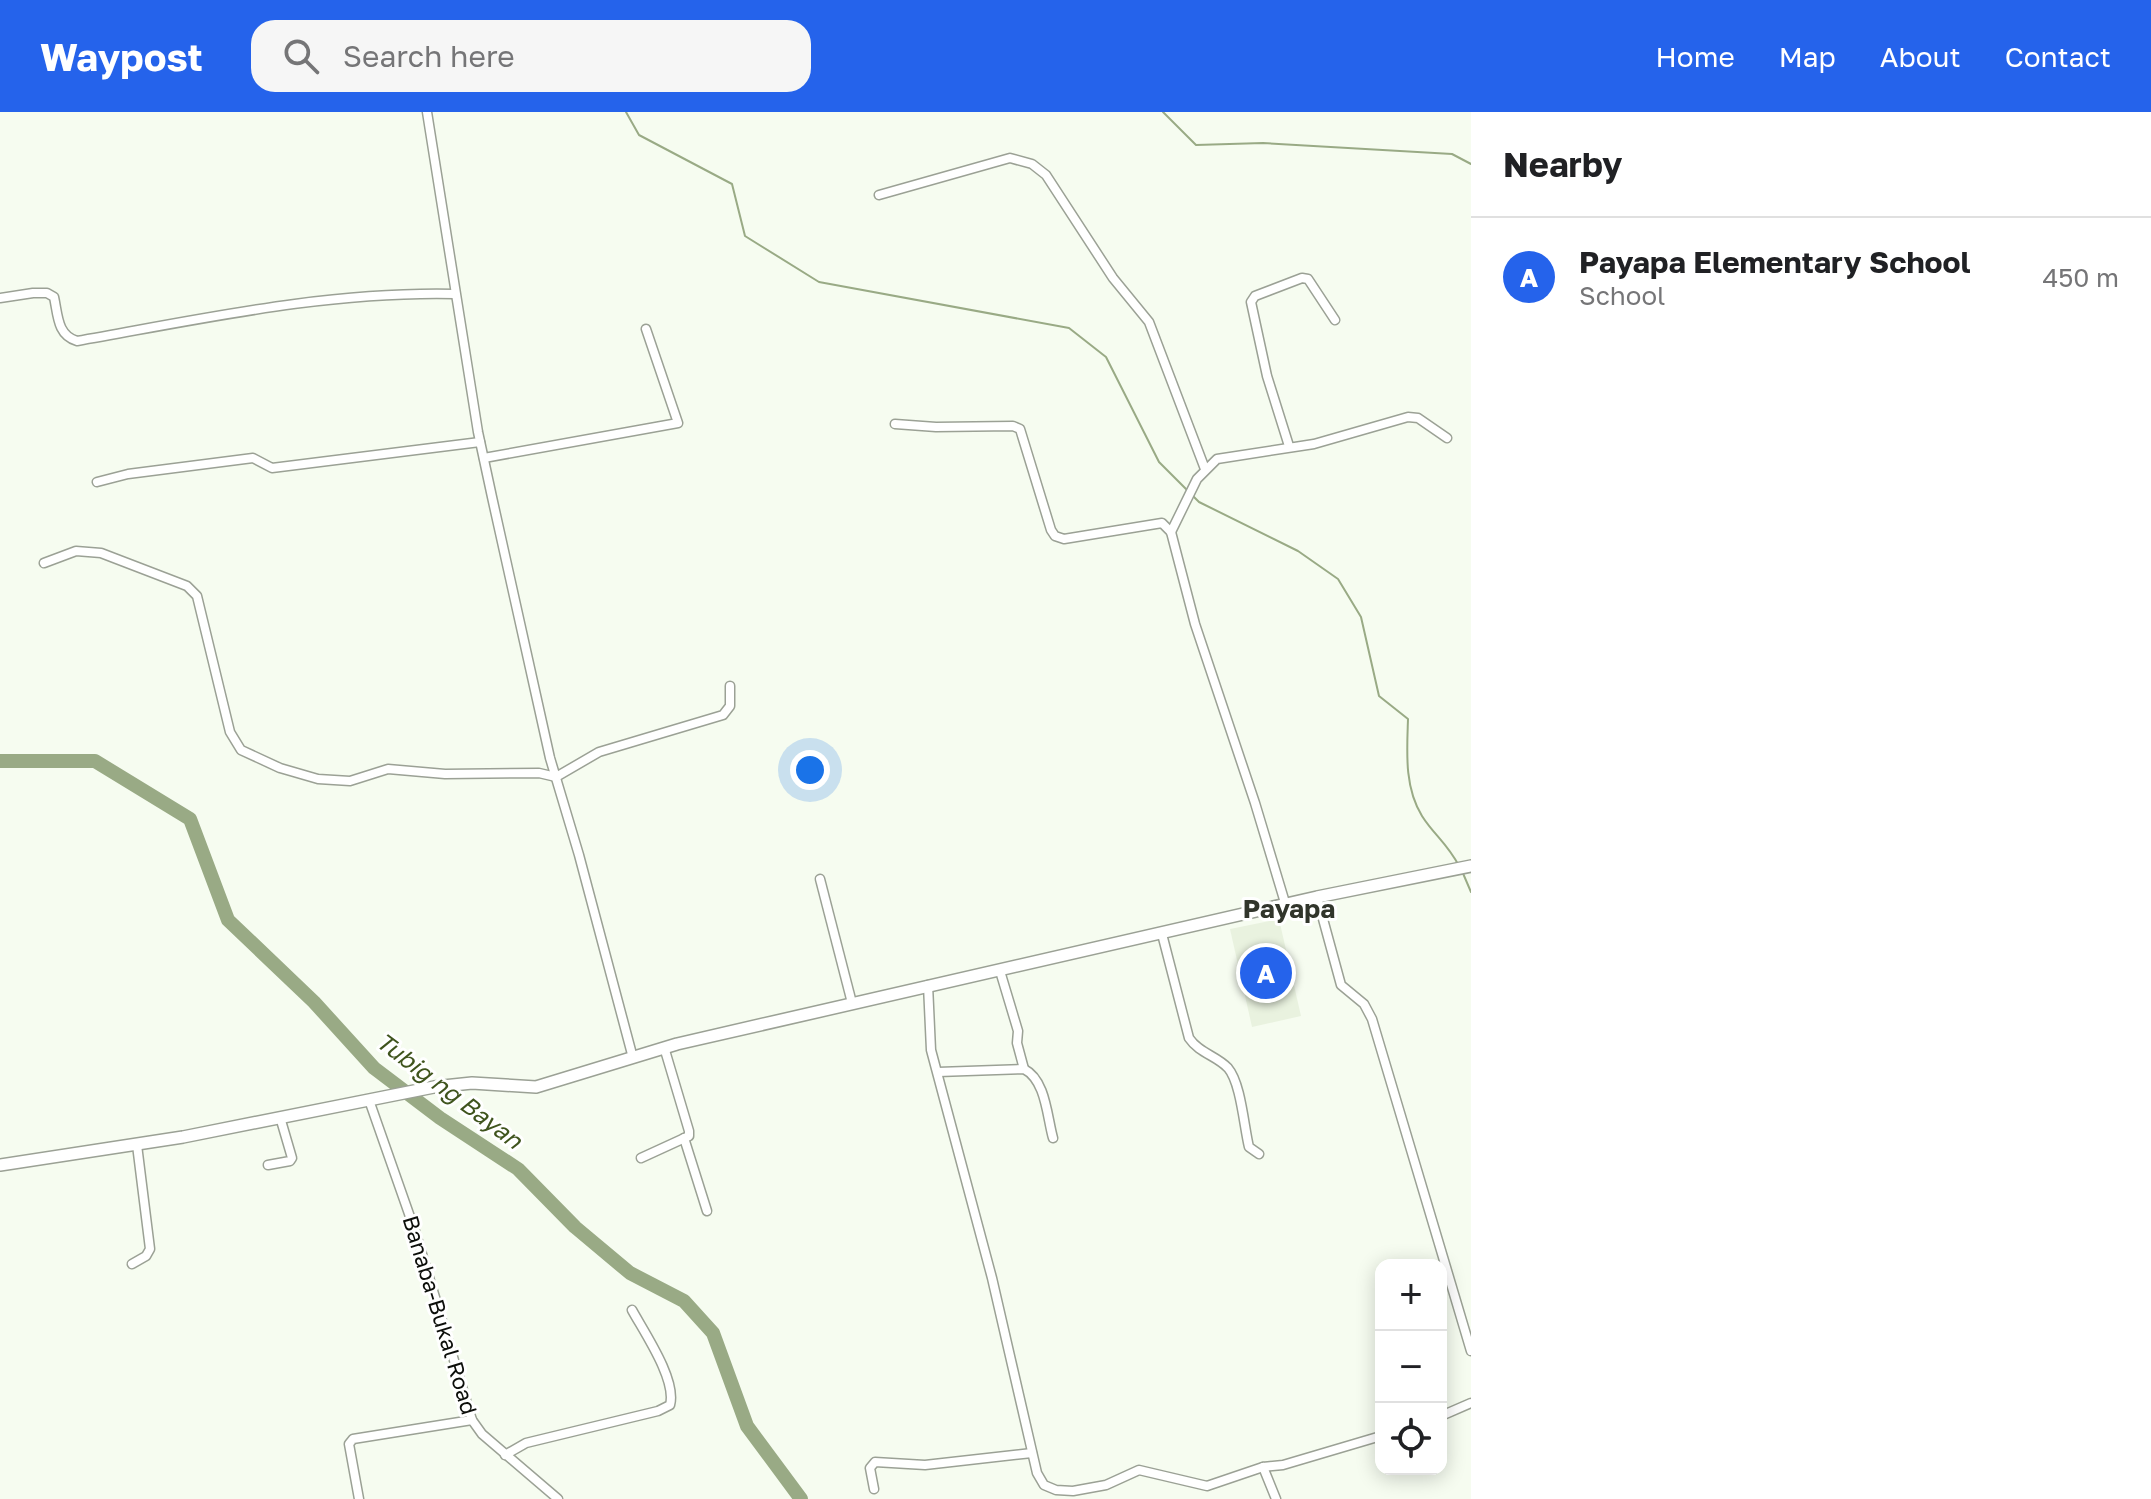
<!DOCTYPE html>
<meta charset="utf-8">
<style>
:root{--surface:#fff;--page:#f6f6f6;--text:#202124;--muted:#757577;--line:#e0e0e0;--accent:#2563eb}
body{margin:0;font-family:"Golos Text",sans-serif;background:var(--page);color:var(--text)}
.controls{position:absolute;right:24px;bottom:24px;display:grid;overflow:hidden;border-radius:16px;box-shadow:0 4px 20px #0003}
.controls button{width:72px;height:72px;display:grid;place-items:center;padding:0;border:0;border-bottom:2px solid var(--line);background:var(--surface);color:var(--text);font:40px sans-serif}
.you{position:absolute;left:810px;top:658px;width:28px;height:28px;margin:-20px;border:6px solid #fff;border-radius:50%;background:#1a73e8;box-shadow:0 0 0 12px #1a73e833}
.badge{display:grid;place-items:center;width:52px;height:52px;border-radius:50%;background:var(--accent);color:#fff;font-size:26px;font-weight:700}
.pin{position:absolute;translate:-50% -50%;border:4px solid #fff;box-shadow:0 2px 8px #0006}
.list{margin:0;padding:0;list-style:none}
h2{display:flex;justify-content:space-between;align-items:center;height:104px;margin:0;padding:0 32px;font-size:34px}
h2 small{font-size:26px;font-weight:400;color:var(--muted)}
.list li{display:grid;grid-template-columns:52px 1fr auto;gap:24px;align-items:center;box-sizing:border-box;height:120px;padding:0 32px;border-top:2px solid var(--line)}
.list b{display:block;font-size:30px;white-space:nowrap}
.list p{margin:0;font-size:26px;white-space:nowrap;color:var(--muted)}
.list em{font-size:26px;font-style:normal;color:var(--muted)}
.icon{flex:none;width:44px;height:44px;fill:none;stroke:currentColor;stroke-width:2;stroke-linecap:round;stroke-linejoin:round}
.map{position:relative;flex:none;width:1471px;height:1387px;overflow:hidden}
header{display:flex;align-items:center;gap:48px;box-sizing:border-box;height:112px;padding:0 40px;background:var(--accent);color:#fff}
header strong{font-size:38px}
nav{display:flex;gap:44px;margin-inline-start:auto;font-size:28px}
.search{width:560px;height:72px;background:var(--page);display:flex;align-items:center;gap:20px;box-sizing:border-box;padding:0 28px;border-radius:24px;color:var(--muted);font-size:30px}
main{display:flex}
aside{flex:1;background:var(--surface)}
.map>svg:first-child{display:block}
.built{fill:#e9f2df}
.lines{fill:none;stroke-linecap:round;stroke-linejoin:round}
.stream{stroke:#99aa85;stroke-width:2}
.river{stroke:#99aa85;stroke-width:14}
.minor-casing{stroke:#9ba195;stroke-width:11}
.major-casing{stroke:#9ba195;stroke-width:14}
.minor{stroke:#fff;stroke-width:8}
.major{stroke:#fff;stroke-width:11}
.labels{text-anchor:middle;stroke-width:6;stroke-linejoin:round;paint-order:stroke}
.street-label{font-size:22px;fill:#0c0e0a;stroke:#fff}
.water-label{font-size:24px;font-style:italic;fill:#3f541d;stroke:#fff}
.quarter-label{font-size:26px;font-weight:bold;fill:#31352b;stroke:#fff}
</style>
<header>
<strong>Waypost</strong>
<div class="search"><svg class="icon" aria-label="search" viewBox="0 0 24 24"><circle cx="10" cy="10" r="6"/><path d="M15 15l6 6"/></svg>Search here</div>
<nav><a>Home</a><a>Map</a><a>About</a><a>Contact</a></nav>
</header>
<main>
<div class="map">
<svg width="1471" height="1387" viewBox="0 0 1471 1387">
<rect width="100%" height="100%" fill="#f6fcf0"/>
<path class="built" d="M1279 807 1301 904 1252 915 1230 817Z"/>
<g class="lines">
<g class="stream">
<path d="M626 0 639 23 732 72 745 124 819 170 1069 216 1106 245 1159 350 1187 378"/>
<path d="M1163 0 1196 33 1263 31 1452 42 1471 52"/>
<path d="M1192 383 1199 390 1298 439 1338 467 1361 505 1379 584 1408 607C1407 639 1404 675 1422 704 1434 723 1447 731 1459 754"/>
<path d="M1462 759 1471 780"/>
</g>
<path class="river" d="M0 649H95L190 707 228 808 314 890 374 956 440 1006 518 1057 575 1115 630 1161 684 1189 713 1221 747 1314 801 1387"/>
<defs>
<g id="minor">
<path d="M427 0 478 320 492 385 550 646 579 743 633 946"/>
<path d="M879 83 1010 46 1032 52 1046 63 1113 166 1149 210 1205 357"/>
<path d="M0 186 33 181H47L54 185C58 203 57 223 77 229 202 207 327 179 455 182"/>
<path d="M895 312 936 315 1013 314 1020 317 1051 418 1055 424 1064 427 1162 411 1171 420 1195 512 1255 691 1286 794"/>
<path d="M1289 334 1267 264 1251 190 1255 184 1302 166 1308 167 1335 208"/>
<path d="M484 346 678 311 646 217"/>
<path d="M97 370 128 362 253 346 272 356 480 330"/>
<path d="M1171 420 1197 367 1217 347 1314 332 1408 305 1418 306 1447 326"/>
<path d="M44 451 76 439 101 441 187 474 197 484 230 620 241 638 280 656 318 667 350 669 388 657 445 662 539 661 556 665 599 640 723 603 730 594V574"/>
<path d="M820 767 852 891"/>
<path d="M1317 785 1341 873 1364 892 1372 907 1471 1239"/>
<path d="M1162 822 1189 926C1199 941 1217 944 1228 956 1241 971 1244 1015 1249 1035L1259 1042"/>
<path d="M1000 859 1018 919 1017 931 1024 957"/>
<path d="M928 873 931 938 992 1166 1037 1361 1044 1373 1056 1378 1073 1379 1106 1373 1139 1358 1207 1374 1263 1355 1283 1353 1381 1324"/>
<path d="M938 960 1024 957C1046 968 1047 1005 1053 1026"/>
<path d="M369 988 415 1119 472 1308 482 1322 558 1387"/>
<path d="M684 1026 707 1099"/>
<path d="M641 1046 689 1024V1019L664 935"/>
<path d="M268 1053 290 1049 292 1046 280 1005"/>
<path d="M132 1152 146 1144 150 1137 137 1033"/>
<path d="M1441 1304 1471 1291"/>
<path d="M505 1343 526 1331 658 1299 670 1293C677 1268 644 1220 632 1198"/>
<path d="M1263 1355 1276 1387"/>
<path d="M874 1377 870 1356 875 1350 925 1353 1032 1341"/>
<path d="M359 1387 349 1332 353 1327 472 1308"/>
</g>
<path id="major" d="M0 1053 183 1025 434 975 472 971 536 975 677 932 1317 785 1471 754"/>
</defs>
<use href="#minor" class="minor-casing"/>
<use href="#major" class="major-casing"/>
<use href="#minor" class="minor"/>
<use href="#major" class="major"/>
</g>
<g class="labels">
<g class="street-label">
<text transform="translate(440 1203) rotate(73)" y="8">Banaba-Bukal Road</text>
</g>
<g class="water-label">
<text transform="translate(449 979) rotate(37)" y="8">Tubig ng Bayan</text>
</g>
<g class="quarter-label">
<text x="1289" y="806">Payapa</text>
</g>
</g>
</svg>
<div class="controls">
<button>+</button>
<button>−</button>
<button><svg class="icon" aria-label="locate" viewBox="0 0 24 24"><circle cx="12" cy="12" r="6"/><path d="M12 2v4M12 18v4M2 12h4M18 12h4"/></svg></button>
</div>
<div class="you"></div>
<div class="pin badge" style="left:1266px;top:861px">A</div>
</div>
<aside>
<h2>Nearby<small></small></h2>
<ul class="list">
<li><span class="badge">A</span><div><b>Payapa Elementary School</b><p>School</p></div><em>450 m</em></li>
</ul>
</aside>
</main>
